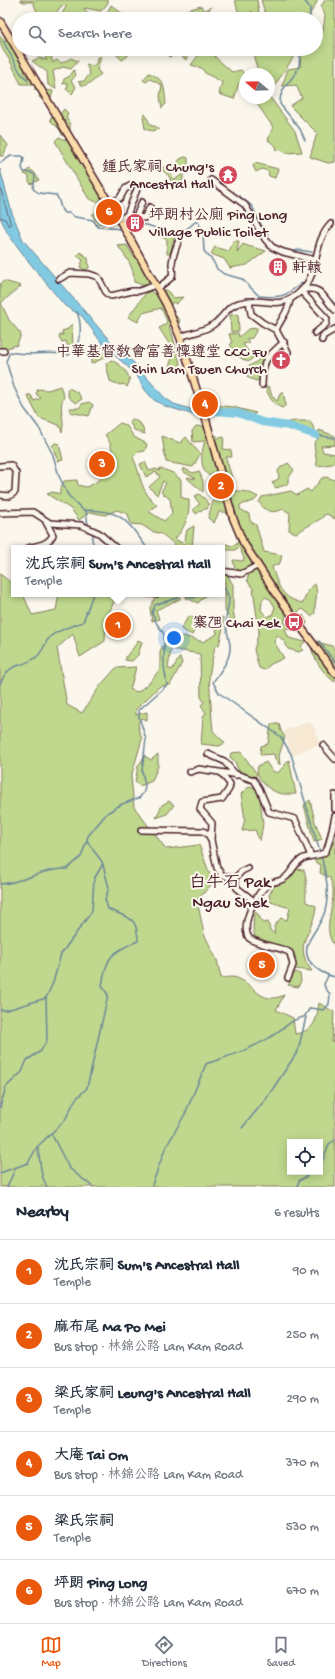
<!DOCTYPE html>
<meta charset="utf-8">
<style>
:root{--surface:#fff;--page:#f2f2f3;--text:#1f2937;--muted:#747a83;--line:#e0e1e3;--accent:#ea580c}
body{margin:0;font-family:"Gochi Hand","LXGW WenKai TC",sans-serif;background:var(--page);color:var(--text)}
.controls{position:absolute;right:12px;bottom:12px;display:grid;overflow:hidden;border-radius:0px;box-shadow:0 2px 10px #0003}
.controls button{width:36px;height:36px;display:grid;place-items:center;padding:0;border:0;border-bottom:1px solid var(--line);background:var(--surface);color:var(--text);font:20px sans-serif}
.compass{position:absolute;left:239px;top:68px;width:36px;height:36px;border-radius:50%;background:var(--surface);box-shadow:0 2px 10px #0003;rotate:289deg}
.you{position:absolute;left:174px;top:638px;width:14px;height:14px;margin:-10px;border:3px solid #fff;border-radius:50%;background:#1a73e8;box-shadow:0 0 0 6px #1a73e833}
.badge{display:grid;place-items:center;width:26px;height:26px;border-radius:50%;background:var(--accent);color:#fff;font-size:13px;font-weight:700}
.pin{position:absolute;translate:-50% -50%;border:2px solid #fff;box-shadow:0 1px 4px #0006}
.popup{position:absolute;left:11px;top:545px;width:214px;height:52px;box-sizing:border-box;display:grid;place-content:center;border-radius:0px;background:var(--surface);filter:drop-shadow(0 1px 3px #0005);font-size:13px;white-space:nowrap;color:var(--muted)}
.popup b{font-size:15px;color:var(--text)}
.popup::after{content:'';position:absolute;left:50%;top:100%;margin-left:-8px;border:8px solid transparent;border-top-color:var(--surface)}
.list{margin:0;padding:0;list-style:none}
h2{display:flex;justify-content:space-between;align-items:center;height:52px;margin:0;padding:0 16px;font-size:17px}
h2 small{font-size:13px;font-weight:400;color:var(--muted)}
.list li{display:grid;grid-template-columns:26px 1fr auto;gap:12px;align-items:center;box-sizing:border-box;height:64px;padding:0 16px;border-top:1px solid var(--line)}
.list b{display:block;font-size:15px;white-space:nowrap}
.list p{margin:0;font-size:13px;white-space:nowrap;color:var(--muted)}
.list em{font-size:13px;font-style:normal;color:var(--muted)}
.icon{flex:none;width:22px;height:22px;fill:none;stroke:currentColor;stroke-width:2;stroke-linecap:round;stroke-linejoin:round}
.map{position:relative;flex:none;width:335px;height:1187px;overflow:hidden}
.search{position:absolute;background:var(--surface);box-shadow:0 2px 10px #0003;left:12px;right:12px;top:12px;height:44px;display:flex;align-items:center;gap:10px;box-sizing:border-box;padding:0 14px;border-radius:22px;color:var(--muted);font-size:15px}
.sheet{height:436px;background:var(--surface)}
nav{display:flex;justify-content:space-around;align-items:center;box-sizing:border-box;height:56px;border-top:1px solid var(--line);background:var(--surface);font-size:11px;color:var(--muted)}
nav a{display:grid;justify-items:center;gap:2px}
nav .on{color:var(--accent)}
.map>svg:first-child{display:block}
.built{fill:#f6e8d3}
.green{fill:#bfd88e;stroke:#847c5c;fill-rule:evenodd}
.water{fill:#82cae2;stroke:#6c8699}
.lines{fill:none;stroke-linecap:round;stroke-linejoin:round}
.shore{stroke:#606374;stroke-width:1}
.stream{stroke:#6c8699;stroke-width:1.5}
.river{stroke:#82cae2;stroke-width:8}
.minor-casing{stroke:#4a1f2b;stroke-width:8}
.major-casing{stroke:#4a1f2b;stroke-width:9}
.minor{stroke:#fbf7ec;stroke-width:5}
.major{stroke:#fbddab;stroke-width:6}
.labels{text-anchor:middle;stroke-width:4;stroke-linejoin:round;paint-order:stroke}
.poi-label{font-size:15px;fill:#4a1f2b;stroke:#fbf7ec;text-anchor:end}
.quarter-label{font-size:17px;fill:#4a1f2b;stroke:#fbf7ec}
</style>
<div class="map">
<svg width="335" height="1187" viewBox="0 0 335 1187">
<rect width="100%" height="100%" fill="#fbf7ec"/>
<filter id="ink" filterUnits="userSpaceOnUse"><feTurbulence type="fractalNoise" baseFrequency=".025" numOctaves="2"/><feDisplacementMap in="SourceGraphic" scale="8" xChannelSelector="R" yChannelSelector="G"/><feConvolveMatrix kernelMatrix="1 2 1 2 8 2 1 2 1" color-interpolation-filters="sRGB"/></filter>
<g filter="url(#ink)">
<path class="built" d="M307 722 313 724 320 744 292 756 284 731Z"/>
<g class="green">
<path d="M20 0H108V3L101 11 84 8 87 13 102 19H59L67 5 61 6 52 19H40L33 2H23Z"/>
<path d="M235 0H257L259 13 257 16 251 11 252 19H240Z"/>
<path d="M261 0H317V2L307 19H267Z"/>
<path d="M325 0H335V162L328 163 310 157 317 133 290 106 302 98 296 85 282 86 288 69 300 67 301 56 304 49H316V36L323 32 325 15 321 6Z"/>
<path d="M111 5 124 15 125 19H104Z"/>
<path d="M201 6 204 11 211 7 207 13V19H176L183 17 184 11Z"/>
<path d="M0 35 6 42 8 38 27 69 24 71 28 78 31 76 43 90 53 91 50 102 47 104 39 97 40 93 35 90V84H21C17 77 14 68 10 61 3 49 0 49 0 35Z"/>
<path d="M41 49H49L53 63 56 60 62 63 71 58 78 61 71 69 63 67 53 71 56 89 48 85 47 72 32 61 39 58 47 60Z"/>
<path d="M111 49H127L128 56 122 60Z"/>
<path d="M174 49H190L186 60 179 54 169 57V52Z"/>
<path d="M200 49H211L216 58 232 72 241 70 245 75V87L239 83 234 99 219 94 222 82 205 73 202 68 191 65 200 53Z"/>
<path d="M263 49H296L293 58 269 94V74H259L254 58Z"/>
<path d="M97 57H101L97 70 101 74 92 82 83 86 78 82 84 81 90 74 86 64 92 66 96 64Z"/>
<path d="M74 70 76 75 71 81 76 87 72 94 66 89 68 86 67 83 63 84 64 79 70 76Z"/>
<path d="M149 73C166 80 164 88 166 104L162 108 160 96 162 85 150 79 146 82 143 80Z"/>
<path d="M269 96 295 131 302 152 286 153 280 149 277 151 275 149 277 147 268 140 273 127 253 98H269Z"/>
<path d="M64 109 68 113 66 117 70 124V133L63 136 59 129 50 120 51 117H58Z"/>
<path d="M145 114 151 126H155L159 129 152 131 145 129 143 116Z"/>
<path d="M0 135 8 145 3 156H0Z"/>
<path d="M59 137 65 140 67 138 102 198 97 202 89 199 55 141Z"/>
<path d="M185 157 188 158V165L184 172 179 170 176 165 180 159Z"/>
<path d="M255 163 278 169 275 178 269 176 268 171 262 169 256 172 253 166Z"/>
<path d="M162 166 171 173 174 180 183 174V181L172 184 169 176 160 168Z"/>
<path d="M29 169 34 172 39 180 31 184 29 181V176L24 174Z"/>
<path d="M97 211 106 219 104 224 98 223 92 215Z"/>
<path d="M160 233 167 236 169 234 175 235 170 254H167V240L157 234Z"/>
<path d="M234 241H239L237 252 243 244C248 247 258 248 266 251L247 265 230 268 224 259 211 254 215 247 229 251Z"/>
<path d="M127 245 134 257 137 254 141 260 147 263 151 278 145 286 134 282C134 266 127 259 118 246Z"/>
<path d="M80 252 88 258 89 268 85 270 80 267 83 260 77 256Z"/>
<path d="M4 281 21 286 1 303 9 320 21 334 17 345 0 350V284Z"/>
<path d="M157 290 162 291 167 290 173 298 183 297 176 304 173 302 170 306 172 313 180 320 178 325 169 326 173 337 181 367 169 366 173 356 168 350 174 351V346L170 345 159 328 165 325 167 321 161 308 143 313 138 322 128 317 146 293 151 291 154 294Z"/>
<path d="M238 314 239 331 231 332 230 315Z"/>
<path d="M72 324 73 347H68L66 341 62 342 59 337 60 334 63 335 62 331 68 329Z"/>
<path d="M258 328 252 338 246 339 249 342 243 344 253 358 248 362 239 357 230 345 232 343 229 334 238 333 239 337 248 329Z"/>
<path d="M103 347 110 355 91 364V359L100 355 99 349Z"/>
<path d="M268 352H279L269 361 265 378 256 381 247 377 248 374 246 368 256 362Z"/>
<path d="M111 360C121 365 126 369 130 380L127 387 124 384 120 385 110 381 106 364Z"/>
<path d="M60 386 64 396C57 411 66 417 62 432L59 425 39 418 27 395H31L34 401 41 398 36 394 38 389 48 390Z"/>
<path d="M265 387H269L272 396 277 401 280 394 283 392 286 405 282 408C272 404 269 396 265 387Z"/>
<path d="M69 388 78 393 82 399 76 403 69 398 67 391Z"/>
<path d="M89 402 93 405 89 416 70 412V408H79L82 404Z"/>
<path d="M214 405 233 407 256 413 252 415 244 411 209 409V407Z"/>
<path d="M133 419 141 424 145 434 134 430 129 421Z"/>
<path d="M295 421H310L316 432 289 425V422Z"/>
<path d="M120 423 126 425 134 437 147 444 145 451 138 452 133 457C142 477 139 490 157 505L148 511 164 521 172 514 170 499 161 492 166 483 163 481 157 495 149 487 160 477 158 474 155 472 146 477 140 464 145 462 149 471 156 469 159 471 160 468 173 473 181 480V497L189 500C190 516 185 527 175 539L184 544 187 530 194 526 192 548H179L162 534 151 531 142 525 131 524 128 514 117 510 105 515 90 512 79 520 71 509 47 494 53 492 60 494V489L64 481 77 480 78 485 86 487C108 480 121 454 105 435Z"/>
<path d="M196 426 206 427 219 438 224 437 223 449 231 450 232 457H226C227 465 231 471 232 479H226L222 471 216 472 209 476C199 467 201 453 205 441L193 442 192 431Z"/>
<path d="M319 430 335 436V445L321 446 323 452 335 454V462L332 464 317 466 314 443 318 439Z"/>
<path d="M162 436 180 443 186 437 200 454 193 467 166 462Z"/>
<path d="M55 443 59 444 63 460 58 461 52 446Z"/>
<path d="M288 463 294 470 288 479V484L276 488 272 483 279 478 278 471 281 467Z"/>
<path d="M183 468 193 473 199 471 203 481V492L187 478 188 477 194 479 195 478 182 471Z"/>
<path d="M217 475 219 488C235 494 242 487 258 497L254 501 240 505V509L249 514 250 521 256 525 264 552 282 555 280 563 272 567C278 586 282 599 303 603L308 590 315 584C319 596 314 601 315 613L311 616 303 609 296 613 289 612 286 615 284 625 303 615 307 623 304 627 297 623 290 630 287 628 285 630 289 638 305 642 301 646 303 650 299 652 288 649 284 641 277 635 274 642 284 658 271 664 264 670 259 668 254 650 259 631 253 589 247 580 250 571 242 572 235 569 233 560 243 561 244 558 239 547 235 550H225L226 544 232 546 237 544 238 539 226 512H219L214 523 208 518 214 498 213 479ZM265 597 270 599 275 607 272 615 267 617 261 610 262 601Z"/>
<path d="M326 477 335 480V519L327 514 324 515 322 518 296 533 289 530 290 513 283 509C273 514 265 512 259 502L262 497 291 491 297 495 307 489 311 492 322 478Z"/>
<path d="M199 494 204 498 209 505 207 509H203L196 514 193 509 200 504 195 498V496Z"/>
<path d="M222 573 227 574 233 585V611L237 630 225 611V584L224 581H222Z"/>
<path d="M0 574 14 585V594H23L32 615 56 610 59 594H111L114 602 106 619 105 641 80 657 73 634 57 648 67 705 82 713 100 686 116 668 136 667 130 690 138 692 151 681 160 669V651L169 636H184L203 642 217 634 215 621 223 617V628L219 645 215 646 209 676 212 721 213 731 225 743 219 746 201 744 203 717 206 713 201 705 204 702 201 697 200 654 171 649 168 668 172 670 180 657 182 663 170 685 160 686 136 709V715L147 712V720L142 718 138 723 139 729H138L142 739 131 777 134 807 166 849 199 845 213 883 197 900 204 934 217 960 221 978C225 978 232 976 237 978 256 985 260 1006 284 995L276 1010 293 1018 295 1034C315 1030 316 1022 319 1003L334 1012 332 1042 335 1040V1187H0ZM290 1142H320V1172H290Z"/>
<path d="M163 594H180V599L156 610 159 619 152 621 150 608 156 596Z"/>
<path d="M187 594H207L198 603 186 598Z"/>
<path d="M192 616 197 626 192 635 181 629 188 617Z"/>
<path d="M138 640 142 642 138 655 132 661 125 660C128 651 135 648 138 640Z"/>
<path d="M314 641 332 646 335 650V682C325 676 310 655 311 643Z"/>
<path d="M271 724H279L281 731 285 737 279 756 280 765 275 759 274 754 260 755 261 746 268 744Z"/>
<path d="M241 752 257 774 251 783 243 781 235 762 230 757 231 753Z"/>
<path d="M158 754V766L152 781 140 786 135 782 138 766 145 756 151 760Z"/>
<path d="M289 760 296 794C290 794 282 795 276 792 267 789 254 776 258 766L266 762 272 771 278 773Z"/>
<path d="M250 786 259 790 263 824 260 841 255 830 242 831 245 819 241 794Z"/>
<path d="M310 800 315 822 322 839 314 842 304 805Z"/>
<path d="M169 801 174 805 167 814 156 818 162 805Z"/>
<path d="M335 830V946C322 931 333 912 333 893 334 888 331 883 330 878L320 873 321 865 315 862 314 855 325 854Z"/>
<path d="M295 869 304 870C308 882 305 890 306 902L316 906C314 934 291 943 312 971L295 969C298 950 291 948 274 944 268 942 262 939 255 937L253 928 254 913H257L263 923 268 922 270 930 275 934 274 926 281 918 287 920 290 908 271 902 269 895 274 886 285 882Z"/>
<path d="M295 972 300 974 301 981 298 987 288 985Z"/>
</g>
<path class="water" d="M0 169 12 213 23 240 117 349 133 362 165 398 174 404 197 411 200 413V415L197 416 165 406 154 400 145 390 136 374 104 346 82 316 65 306 29 262 8 234 0 217Z"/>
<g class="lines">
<path class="shore" d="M0 187 11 225H8L5 219 0 217"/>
<g class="stream">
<path d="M304 0 310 8V19"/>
<path d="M3 41 20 72 28 81"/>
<path d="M301 49C298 55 301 62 298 68 293 81 279 87 280 104L300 129 305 140"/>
<path d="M0 163 11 156H22L24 158 22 168 24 172 32 173 35 176 33 189 39 193 56 195C61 201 59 208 64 213H69L75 217 93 220 98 227 122 229"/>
<path d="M239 196 252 206 261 225 268 234"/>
<path d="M126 229C133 229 141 223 147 225 169 232 176 240 195 222H198L203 232 204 251 213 261 217 269 224 274 242 279 259 296C282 298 284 297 302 283H305"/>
<path d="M293 252 298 250 312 252"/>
<path d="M308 284 322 291"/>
<path d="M325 294 335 304"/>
<path d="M77 312C83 326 81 345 69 355 49 350 30 357 10 352L6 361 14 387 24 408 39 428 53 455 59 476 68 495 83 510C122 510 125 518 147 548"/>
<path d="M316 435 335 438"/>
<path d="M86 510 88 526"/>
<path d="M91 531 93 535 92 539 94 548"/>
<path d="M222 586C233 598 228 604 226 618 225 628 229 636 230 646 231 659 220 672 213 682L219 693 281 737 291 754 320 852"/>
<path d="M182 594 193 598 202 594"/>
<path d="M319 641 335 662"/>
<path d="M0 684C10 661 19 669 35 658 43 653 44 644 49 638 55 631 74 625 83 622L93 594"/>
<path d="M321 856C326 874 330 892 325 911 322 922 314 931 309 941 300 960 318 973 335 977"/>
<path d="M0 884C23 883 44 868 67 869L81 857 87 840"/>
<path d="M0 1010H7L46 998"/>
<path d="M0 1107 6 1087 22 1072 27 1060 41 1051 47 1040 46 998 53 983 61 954 92 911 94 879 103 864C99 855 91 850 87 840L88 836 107 813 122 804 139 798 144 792 145 785 142 771 146 739 139 717V710L167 685 164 666V634L157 624 152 613 155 605 177 598 181 594"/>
<path d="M242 1128 266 1099 298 1051 306 1017"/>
<path d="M51 1133 69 1168 93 1187"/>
<path d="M38 1148 42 1176 47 1187"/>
<path d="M320 1167 329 1144 335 1140"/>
<path d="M0 1173 28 1163 37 1147 65 1120 75 1100 87 1088 108 995 102 986C106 957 111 952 138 941 137 915 129 919 108 909L105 899 109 888 103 865"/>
<path d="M152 1185 165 1149 185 1114 206 1064C229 1056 255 1048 275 1034 284 1028 293 1018 304 1017L310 1008 324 1010 329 1004 330 994 325 988 324 984 328 976"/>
<path d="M7 1187 15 1169"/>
<path d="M297 1187 299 1181 313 1172"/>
</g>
<path class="river" d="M196 413 216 411 238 413 262 422 289 426 316 435"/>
<defs>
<g id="minor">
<path d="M211 180 245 205 265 239 272 247 283 252 315 260"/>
<path d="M109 204 120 198 125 189 130 186"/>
<path d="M127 215 144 218 150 207"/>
<path d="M136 217 142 202"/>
<path d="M118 220 127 215 137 189"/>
<path d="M59 279 70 273 89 274 98 277 107 294 111 296 132 291H139L156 285"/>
<path d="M158 288 172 277C173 273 172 269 172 264 172 258 179 237 183 233"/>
<path d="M302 290C322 285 323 298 335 310"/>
<path d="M301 291 327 319 326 324 315 333"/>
<path d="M249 301 251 314 263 323 276 330 288 352"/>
<path d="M276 330C281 318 288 313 290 300"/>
<path d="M180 337C190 333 206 331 214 324 224 317 227 306 239 303 265 295 278 314 302 290 320 272 312 243 331 224"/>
<path d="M322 340 323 336 335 329"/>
<path d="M0 351H4"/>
<path d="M262 385C263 359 265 359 284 342"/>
<path d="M0 466 11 465 16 473 15 492 10 496 0 495"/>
<path d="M0 513 33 512 50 523 81 525 99 533 116 548"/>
<path d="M28 548C38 545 48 545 53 535L46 522"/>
<path d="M222 571 241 574 257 566"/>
<path d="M149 594H156"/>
<path d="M323 745 335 759"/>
<path d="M208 754 224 761 236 775"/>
<path d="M190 772 199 769 239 775 254 780 259 788 269 812 295 819 311 856"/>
<path d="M222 774 230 784 229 789 222 799 202 802 200 809 212 823 211 840 217 868 222 875 234 879 237 888 254 901"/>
<path d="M335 795V809"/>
<path d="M141 830 203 831 208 834 211 840"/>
<path d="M234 879 242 871 248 868"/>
<path d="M288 978 293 965 290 953C281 946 261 947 249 938 240 925 256 892 269 884 274 881 281 882 286 877 292 872 294 864 302 859 309 855 319 857 325 852 328 850 334 821 335 816"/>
</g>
<path id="major" d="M0 21 127 233 166 304 180 337 205 416 233 518 243 542 277 595 335 673"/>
</defs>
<use href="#minor" class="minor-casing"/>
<use href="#major" class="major-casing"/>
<use href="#minor" class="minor"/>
<use href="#major" class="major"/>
</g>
</g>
<defs>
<symbol id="temple-disc" viewBox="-11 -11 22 22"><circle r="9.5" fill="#d1495b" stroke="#fbf7ec"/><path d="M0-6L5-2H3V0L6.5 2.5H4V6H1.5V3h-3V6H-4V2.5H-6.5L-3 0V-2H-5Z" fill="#fff"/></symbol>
<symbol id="building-disc" viewBox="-11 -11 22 22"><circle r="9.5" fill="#d1495b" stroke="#fbf7ec"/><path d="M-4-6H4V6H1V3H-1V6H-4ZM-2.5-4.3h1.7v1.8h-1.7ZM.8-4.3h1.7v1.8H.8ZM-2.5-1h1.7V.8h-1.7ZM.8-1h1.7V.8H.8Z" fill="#fff"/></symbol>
<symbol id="church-disc" viewBox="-11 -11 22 22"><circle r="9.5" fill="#d1495b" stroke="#fbf7ec"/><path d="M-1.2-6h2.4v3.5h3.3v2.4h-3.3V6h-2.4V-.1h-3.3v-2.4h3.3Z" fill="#fff"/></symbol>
<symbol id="bus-disc" viewBox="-11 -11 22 22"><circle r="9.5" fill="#d1495b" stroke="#fbf7ec"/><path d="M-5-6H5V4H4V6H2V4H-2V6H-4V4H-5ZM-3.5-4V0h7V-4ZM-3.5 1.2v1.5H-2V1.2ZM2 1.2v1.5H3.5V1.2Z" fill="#fff"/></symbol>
</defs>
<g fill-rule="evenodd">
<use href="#temple-disc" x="217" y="164" width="22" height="22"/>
<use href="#building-disc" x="124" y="212" width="22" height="22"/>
<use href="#building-disc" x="267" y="256" width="22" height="22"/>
<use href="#church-disc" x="270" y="349" width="22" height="22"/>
<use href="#bus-disc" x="283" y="611" width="22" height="22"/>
</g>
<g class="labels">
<g class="poi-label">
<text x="214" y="171">鍾氏家祠 Chung's<tspan x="214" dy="17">Ancestral Hall</tspan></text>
<text x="149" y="219" text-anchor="start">坪朗村公廁 Ping Long<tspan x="149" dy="17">Village Public Toilet</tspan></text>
<text x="292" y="272" text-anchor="start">軒轅</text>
<text x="267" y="356">中華基督教會富善懍遵堂 CCC Fu<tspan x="267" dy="17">Shin Lam Tsuen Church</tspan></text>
<text x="280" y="627">寨乪 Chai Kek</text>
</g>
<g class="quarter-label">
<text x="230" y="887">白牛石 Pak<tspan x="230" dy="20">Ngau Shek</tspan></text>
</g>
</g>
</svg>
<div class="controls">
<button><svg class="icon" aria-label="locate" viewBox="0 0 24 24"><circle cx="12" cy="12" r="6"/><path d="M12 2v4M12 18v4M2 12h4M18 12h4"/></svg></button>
</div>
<svg class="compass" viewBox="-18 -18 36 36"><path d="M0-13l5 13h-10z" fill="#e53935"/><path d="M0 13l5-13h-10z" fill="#747a83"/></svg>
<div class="you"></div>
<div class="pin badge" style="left:118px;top:625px">1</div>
<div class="popup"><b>沈氏宗祠 Sum's Ancestral Hall</b>Temple</div>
<div class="pin badge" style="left:221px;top:486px">2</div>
<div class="pin badge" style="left:102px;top:464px">3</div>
<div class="pin badge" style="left:205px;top:404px">4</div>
<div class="pin badge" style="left:262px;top:965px">5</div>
<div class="pin badge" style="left:109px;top:212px">6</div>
<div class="search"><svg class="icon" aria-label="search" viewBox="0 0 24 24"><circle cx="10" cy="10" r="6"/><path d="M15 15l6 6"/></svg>Search here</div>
</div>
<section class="sheet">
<h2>Nearby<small>6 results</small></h2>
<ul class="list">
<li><span class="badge">1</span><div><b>沈氏宗祠 Sum's Ancestral Hall</b><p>Temple</p></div><em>90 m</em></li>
<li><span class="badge">2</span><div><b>麻布尾 Ma Po Mei</b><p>Bus stop · 林錦公路 Lam Kam Road</p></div><em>250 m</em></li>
<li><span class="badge">3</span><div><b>梁氏家祠 Leung's Ancestral Hall</b><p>Temple</p></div><em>290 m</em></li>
<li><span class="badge">4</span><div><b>大庵 Tai Om</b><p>Bus stop · 林錦公路 Lam Kam Road</p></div><em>370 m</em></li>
<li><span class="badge">5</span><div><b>梁氏宗祠</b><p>Temple</p></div><em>530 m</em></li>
<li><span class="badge">6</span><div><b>坪朗 Ping Long</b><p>Bus stop · 林錦公路 Lam Kam Road</p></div><em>670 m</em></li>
</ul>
</section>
<nav>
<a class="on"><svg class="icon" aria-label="map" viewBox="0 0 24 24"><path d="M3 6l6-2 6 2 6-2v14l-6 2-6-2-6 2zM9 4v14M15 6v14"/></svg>Map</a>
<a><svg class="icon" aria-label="directions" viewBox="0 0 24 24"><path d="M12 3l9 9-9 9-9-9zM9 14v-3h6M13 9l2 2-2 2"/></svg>Directions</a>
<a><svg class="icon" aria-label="saved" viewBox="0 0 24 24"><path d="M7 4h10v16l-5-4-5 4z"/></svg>Saved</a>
</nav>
